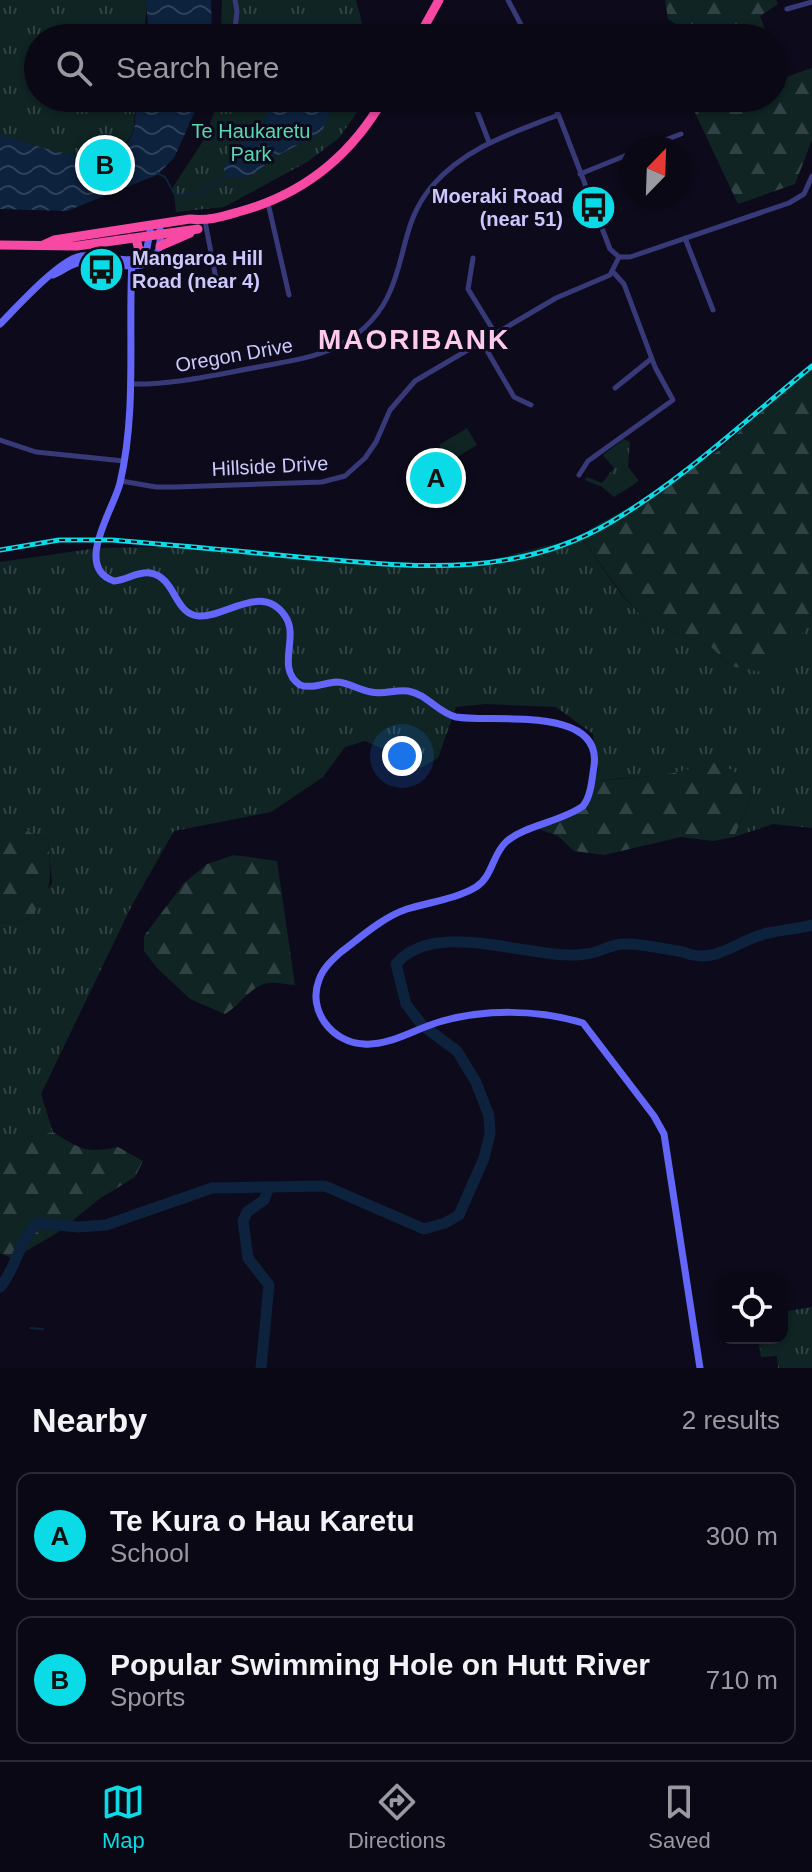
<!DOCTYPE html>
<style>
:root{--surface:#0a0814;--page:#13111d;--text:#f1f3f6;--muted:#999aa0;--line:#2a2934;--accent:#0adbe6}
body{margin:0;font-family:Arial,sans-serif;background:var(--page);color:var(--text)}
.controls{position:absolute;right:24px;bottom:24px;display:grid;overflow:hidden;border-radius:16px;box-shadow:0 2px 6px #0004}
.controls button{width:72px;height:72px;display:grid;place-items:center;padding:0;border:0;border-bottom:2px solid var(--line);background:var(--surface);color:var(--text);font:40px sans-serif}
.compass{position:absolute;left:620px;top:136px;width:72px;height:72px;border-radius:50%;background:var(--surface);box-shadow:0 2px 6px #0004;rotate:23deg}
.you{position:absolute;left:402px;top:756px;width:28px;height:28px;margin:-20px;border:6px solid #fff;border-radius:50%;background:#1a73e8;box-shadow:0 0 0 12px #1a73e833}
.badge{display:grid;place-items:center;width:52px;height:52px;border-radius:50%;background:var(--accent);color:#111;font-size:26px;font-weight:700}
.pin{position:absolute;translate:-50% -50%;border:4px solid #fff;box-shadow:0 2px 8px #0006}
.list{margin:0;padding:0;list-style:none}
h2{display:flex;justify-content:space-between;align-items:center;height:104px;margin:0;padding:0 32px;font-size:34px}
h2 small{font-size:26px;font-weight:400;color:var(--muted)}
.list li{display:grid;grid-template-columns:52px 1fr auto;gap:24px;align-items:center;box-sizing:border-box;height:128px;margin:0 16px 16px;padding:0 16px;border:2px solid var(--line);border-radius:16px}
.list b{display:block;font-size:30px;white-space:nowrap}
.list p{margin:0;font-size:26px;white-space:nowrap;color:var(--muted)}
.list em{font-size:26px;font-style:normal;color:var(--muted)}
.icon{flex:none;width:44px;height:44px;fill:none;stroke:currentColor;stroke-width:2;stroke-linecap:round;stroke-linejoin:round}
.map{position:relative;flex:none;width:812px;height:1368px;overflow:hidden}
.search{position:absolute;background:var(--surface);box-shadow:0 2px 6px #0004;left:24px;right:24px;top:24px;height:88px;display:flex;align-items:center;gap:20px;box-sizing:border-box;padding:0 28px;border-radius:44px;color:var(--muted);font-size:30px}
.sheet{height:392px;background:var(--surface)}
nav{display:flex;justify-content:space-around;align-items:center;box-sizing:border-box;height:112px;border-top:2px solid var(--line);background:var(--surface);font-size:22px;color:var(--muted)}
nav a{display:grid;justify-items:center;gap:4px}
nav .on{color:var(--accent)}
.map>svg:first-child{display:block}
.grass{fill:url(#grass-tufts)}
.forest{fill:url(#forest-firs)}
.pitch{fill:#0f2423}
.water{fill:url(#water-waves)}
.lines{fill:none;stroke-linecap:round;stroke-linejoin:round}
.stream{stroke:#0d223d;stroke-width:2}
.river{stroke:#0d223d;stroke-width:11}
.street{stroke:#383978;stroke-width:5}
.secondary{stroke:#6366f8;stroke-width:7}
.highway{stroke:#f748a4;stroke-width:9}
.rail-casing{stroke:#0adbe6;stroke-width:5}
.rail{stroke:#0d0b1b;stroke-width:2;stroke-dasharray:6;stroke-linecap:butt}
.labels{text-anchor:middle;stroke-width:6;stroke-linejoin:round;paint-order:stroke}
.park-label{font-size:20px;fill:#58d8b2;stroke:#0d0b1b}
.poi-label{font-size:20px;font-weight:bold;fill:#cbc8fd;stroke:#0d0b1b;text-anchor:end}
.street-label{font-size:20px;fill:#cbc8fd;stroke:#0d0b1b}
.district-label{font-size:28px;font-weight:bold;letter-spacing:2px;fill:#fdc9ec;stroke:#0d0b1b}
</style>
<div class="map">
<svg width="812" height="1368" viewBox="0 0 812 1368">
<defs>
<pattern id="grass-tufts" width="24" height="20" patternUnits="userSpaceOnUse" patternTransform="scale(2)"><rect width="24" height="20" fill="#0f2423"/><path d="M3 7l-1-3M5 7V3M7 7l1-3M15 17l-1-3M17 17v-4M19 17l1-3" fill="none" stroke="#314244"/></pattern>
<pattern id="forest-firs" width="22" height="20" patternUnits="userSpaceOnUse" patternTransform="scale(2)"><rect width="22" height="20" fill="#0f2423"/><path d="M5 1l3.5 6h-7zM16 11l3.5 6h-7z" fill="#314244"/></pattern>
<pattern id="water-waves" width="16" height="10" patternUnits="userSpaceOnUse" patternTransform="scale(2)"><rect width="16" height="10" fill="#0d223d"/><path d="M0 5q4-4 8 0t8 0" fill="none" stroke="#2f415a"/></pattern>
</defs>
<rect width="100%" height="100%" fill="#0d0b1b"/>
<g class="grass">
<path d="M0 0H148L143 38H38V98H135C134 109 136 126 131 136 110 175 35 149 0 143Z"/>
<path d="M222 0H356L366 38H221Z"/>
<path d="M219 98H367L339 138 307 162 224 207 176 212 173 187 205 138Z"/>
<path d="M624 439 630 442 628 467 639 481 614 497 602 487 585 480 587 477 602 483 614 468 603 455Z"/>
<path d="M581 537 621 594 647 622 711 647 731 666 807 621 812 611V828L773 824 734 837 753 793 708 761C669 781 634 774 594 782L598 770 593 734 556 707 485 704 456 707 438 758 420 768 409 766 395 754 365 741 345 747 323 777 271 812 174 831 132 905 41 1094 53 1132 25 1138H0V923L26 921 52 883 48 841 25 829 0 838V562L98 548 159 547 399 567 487 561Z"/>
<path d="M812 1307V1368H778L777 1356 761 1357 758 1338H782V1312Z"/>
</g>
<g class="forest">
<path d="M665 0H776L778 4 760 16 768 38H696L668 19Z"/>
<path d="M774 53 783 78 812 68V140L795 184 738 204 690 102 657 108 652 98H774Z"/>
<path d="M812 365V611L798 643 766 673 731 666 711 647 647 622 622 594 581 537 590 529 669 485V481L718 451 783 392 784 386Z"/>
<path d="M708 761 733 770 753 793 734 837 713 841 681 837 604 855 574 851 558 836 538 829 583 805 594 782C633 775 671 780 708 761Z"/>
<path d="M24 829 48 841C51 879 55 892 26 921L0 923V838Z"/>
<path d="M234 855 277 861 295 985C286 985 277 982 268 983 250 986 240 1006 225 1014L190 999 157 968 144 951V936L184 883 207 864Z"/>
<path d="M53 1132C80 1149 86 1154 118 1147L143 1161 135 1177 99 1199 60 1231 13 1259 0 1253V1138H25Z"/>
</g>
<path class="pitch" d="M467 428 477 445 449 462 439 445Z"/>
<g class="water">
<path d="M146 0H211L212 38H149Z"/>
<path d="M138 98H201L174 158 157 175 67 211 0 209V135C35 143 111 179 132 135 137 124 134 109 138 98Z"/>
<path d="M277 98H329L332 107 322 132 273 158 256 173 240 178H227L223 168 242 142 260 127Z"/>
</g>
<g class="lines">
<g class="stream">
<path d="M157 173 165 177 175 195 201 194 219 180 227 178"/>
<path d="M30 1328 43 1329"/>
</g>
<g class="river">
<path d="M0 1287C17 1268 18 1240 38 1223L78 1227 106 1225 212 1188 325 1186 424 1229 445 1223 459 1215 484 1158 490 1134 489 1116 476 1082 457 1051 422 1025 406 1004 396 964C436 916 533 962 586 954 599 953 609 945 622 944 642 943 664 949 683 952 716 966 738 939 768 933 782 930 797 929 812 925"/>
<path d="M261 1368 269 1285 248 1258 243 1221 247 1212 264 1200 269 1187"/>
</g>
<g class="street">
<path d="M508 0 528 38"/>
<path d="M787 9 812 2"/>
<path d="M234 38 237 11 235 0"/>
<path d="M472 98 489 142"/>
<path d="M552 98 610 249 619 257"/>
<path d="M644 148 681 134"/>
<path d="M580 174 632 153"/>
<path d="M268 203 289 295"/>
<path d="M205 221 216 279"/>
<path d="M685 238 713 310"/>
<path d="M619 257H630L789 203 804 194 812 176"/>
<path d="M473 258 468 289 495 333"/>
<path d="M482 342 514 397 531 405"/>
<path d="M130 384C173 385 215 375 258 367 283 362 310 359 334 348 356 338 376 320 387 298 407 259 401 223 432 186 466 147 512 133 558 115"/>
<path d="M615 388 651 359"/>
<path d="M0 440 36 452 124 461"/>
<path d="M579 475 588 461 673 400 655 367 624 284 613 272"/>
<path d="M121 481 156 487H176L322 482 345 476 365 458 376 442 390 410 415 381 556 298 610 275 619 257"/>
</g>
<g class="secondary">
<path d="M132 260C128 334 137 411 120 483 114 509 73 567 114 581 127 580 138 571 150 573 176 577 174 615 199 616 225 618 262 582 285 616 300 637 275 668 300 685 313 689 324 683 336 682 348 682 359 690 371 692 384 695 396 689 408 691 427 694 438 713 456 717 492 723 603 705 594 766 592 779 591 796 583 806 561 822 525 825 506 842 492 855 493 876 476 887 456 899 430 902 407 909 383 917 361 937 341 952 332 960 323 968 319 980 307 1010 332 1043 364 1044 389 1046 415 1029 439 1022 483 1009 538 1009 583 1023L654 1116 664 1134 700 1368"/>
<path d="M53 275C63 271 71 263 82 262 110 258 165 287 160 230"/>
<path d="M0 324C17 307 60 259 81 256 100 253 120 263 138 259L147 248 150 231"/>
</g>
<g class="highway">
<path d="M418 38 439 0"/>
<path d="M0 245 77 246 198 229"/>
<path d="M43 245 54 240 190 219C208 221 221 217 238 212 302 195 351 156 384 98"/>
<path d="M160 246 190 233"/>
<path d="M135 259 139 250 136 239"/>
</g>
<defs>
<path id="rail" d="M0 550 59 540H112C174 545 237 551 299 557 408 566 512 581 611 522 684 479 747 419 812 366"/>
</defs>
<use href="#rail" class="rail-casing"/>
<use href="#rail" class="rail"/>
</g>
<defs>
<symbol id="bus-disc" viewBox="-11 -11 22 22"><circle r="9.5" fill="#0adbe6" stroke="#0d0b1b"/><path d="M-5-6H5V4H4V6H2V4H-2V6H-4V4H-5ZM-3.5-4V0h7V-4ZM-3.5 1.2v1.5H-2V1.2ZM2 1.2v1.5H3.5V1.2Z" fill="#111"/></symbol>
</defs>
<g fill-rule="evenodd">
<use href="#bus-disc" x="568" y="182" width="51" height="51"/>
<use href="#bus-disc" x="76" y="244" width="51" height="51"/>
</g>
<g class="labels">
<g class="park-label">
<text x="251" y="138">Te Haukaretu<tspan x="251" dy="23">Park</tspan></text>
</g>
<g class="poi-label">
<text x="563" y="203">Moeraki Road<tspan x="563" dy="23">(near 51)</tspan></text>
<text x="132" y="265" text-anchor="start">Mangaroa Hill<tspan x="132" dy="23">Road (near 4)</tspan></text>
</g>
<g class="street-label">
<text transform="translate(234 355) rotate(-10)" y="7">Oregon Drive</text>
<text transform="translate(270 466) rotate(-3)" y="7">Hillside Drive</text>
</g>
<g class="district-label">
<text x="414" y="349">MAORIBANK</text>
</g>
</g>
</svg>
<div class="controls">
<button><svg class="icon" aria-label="locate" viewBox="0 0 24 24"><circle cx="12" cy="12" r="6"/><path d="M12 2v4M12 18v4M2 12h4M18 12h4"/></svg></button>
</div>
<svg class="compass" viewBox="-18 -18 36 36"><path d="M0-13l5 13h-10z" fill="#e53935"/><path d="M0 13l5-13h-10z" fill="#999aa0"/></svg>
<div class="you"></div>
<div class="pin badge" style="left:436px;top:478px">A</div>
<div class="pin badge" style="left:105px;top:165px">B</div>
<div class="search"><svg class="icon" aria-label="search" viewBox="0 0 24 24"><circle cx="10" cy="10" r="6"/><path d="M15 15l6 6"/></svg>Search here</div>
</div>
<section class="sheet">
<h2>Nearby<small>2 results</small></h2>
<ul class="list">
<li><span class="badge">A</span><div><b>Te Kura o Hau Karetu</b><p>School</p></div><em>300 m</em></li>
<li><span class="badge">B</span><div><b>Popular Swimming Hole on Hutt River</b><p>Sports</p></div><em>710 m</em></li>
</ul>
</section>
<nav>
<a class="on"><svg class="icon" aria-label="map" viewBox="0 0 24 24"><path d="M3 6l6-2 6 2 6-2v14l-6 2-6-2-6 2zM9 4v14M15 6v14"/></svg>Map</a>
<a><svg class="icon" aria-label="directions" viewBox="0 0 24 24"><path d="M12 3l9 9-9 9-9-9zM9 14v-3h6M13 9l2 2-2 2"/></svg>Directions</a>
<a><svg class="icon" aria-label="saved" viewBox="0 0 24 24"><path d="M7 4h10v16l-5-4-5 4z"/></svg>Saved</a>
</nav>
